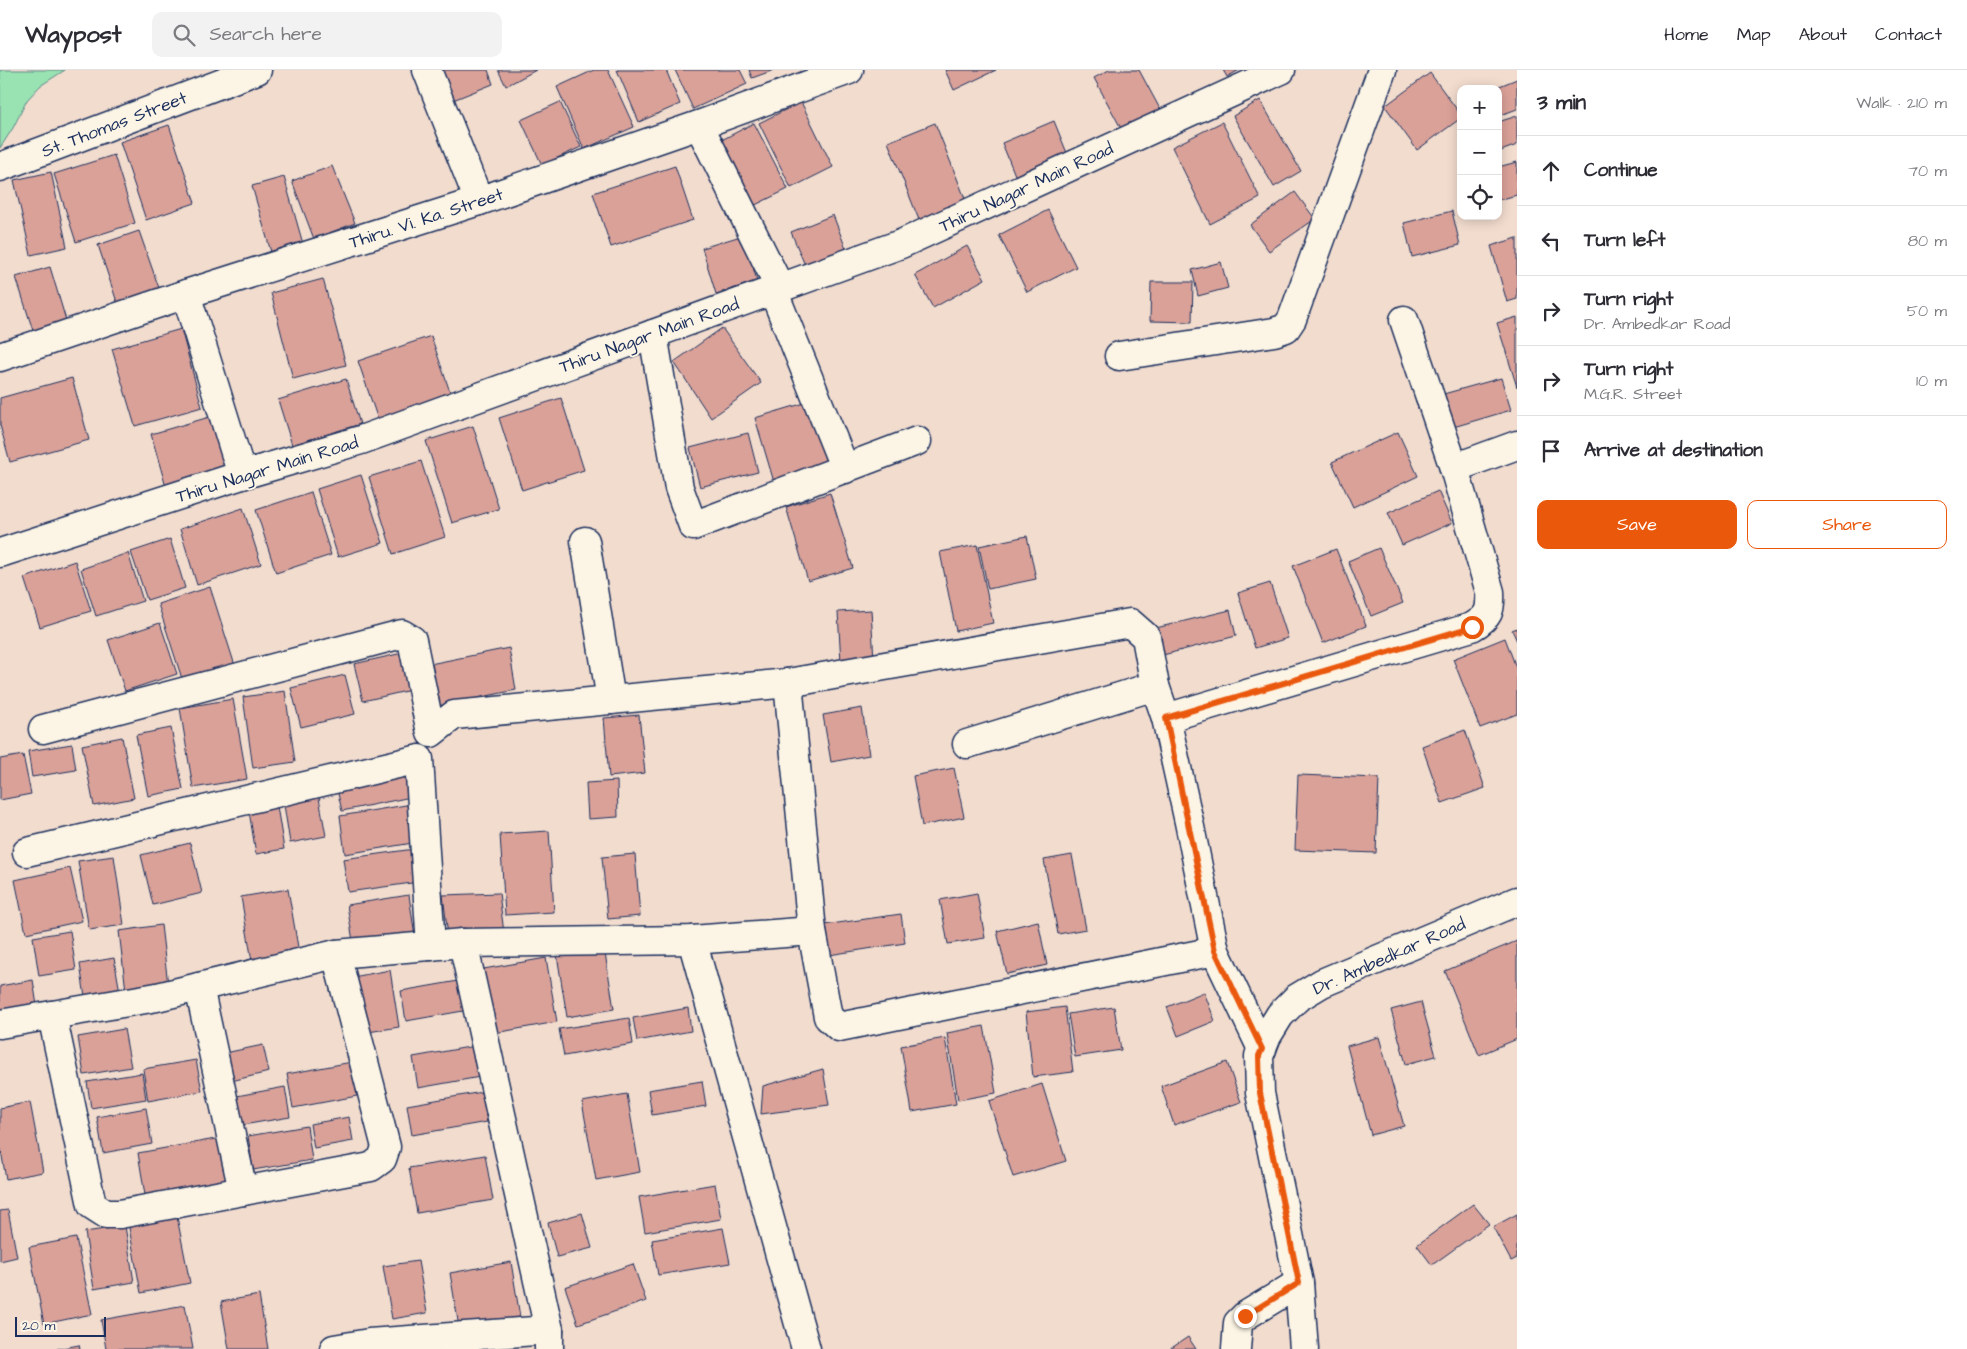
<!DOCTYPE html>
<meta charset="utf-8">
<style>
:root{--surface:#fff;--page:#f2f2f3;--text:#2b2b33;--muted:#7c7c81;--line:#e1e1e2;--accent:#ea580c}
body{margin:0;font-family:"Architects Daughter",sans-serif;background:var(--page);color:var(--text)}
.controls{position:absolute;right:15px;top:15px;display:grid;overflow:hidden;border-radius:10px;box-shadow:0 2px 12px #0003}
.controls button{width:45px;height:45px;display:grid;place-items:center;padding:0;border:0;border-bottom:1px solid var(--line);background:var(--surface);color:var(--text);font:25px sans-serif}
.scale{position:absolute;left:15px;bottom:12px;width:91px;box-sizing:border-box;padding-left:5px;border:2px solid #1b2f5e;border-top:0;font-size:14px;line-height:18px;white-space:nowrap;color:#1b2f5e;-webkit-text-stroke:4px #fcf5e5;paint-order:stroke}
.stop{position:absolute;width:15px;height:15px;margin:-11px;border:4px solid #ea580c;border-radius:50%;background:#fff}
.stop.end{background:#ea580c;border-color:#fff;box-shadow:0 1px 5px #0008}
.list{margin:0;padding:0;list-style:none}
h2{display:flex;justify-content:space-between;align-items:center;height:65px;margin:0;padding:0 20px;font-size:21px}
h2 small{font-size:16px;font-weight:400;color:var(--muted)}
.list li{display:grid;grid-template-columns:32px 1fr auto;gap:15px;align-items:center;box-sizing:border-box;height:70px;padding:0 20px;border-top:1px solid var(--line)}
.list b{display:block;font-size:19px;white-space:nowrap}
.list p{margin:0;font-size:16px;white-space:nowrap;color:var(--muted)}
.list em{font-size:16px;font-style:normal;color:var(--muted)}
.actions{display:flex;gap:10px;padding:15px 20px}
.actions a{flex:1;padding:11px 0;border:1px solid var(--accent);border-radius:10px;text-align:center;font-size:18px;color:var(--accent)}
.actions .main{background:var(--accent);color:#fff}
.icon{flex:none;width:28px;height:28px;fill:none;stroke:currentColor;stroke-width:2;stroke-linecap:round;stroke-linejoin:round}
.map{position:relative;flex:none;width:1517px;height:1279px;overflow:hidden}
header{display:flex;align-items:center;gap:30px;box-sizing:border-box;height:70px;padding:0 25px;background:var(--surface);border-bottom:1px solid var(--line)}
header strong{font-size:24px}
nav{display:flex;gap:28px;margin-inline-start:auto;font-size:18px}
.search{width:350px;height:45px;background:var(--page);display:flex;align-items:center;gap:12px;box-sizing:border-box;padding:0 18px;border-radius:10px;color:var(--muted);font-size:19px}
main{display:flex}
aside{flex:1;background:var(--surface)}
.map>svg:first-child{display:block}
.green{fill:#99e2b2;stroke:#5a8888}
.building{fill:#daa198;stroke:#1b2f5e}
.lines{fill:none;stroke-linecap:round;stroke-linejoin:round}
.minor-casing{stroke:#1b2f5e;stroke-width:31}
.minor{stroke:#fcf5e5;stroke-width:28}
.route{stroke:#ea580c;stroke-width:6}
.labels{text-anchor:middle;stroke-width:4;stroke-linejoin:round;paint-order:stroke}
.street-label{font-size:18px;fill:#1b2f5e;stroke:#fcf5e5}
</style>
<header>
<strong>Waypost</strong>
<div class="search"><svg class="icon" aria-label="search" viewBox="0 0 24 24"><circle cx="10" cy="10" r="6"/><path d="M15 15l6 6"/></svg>Search here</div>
<nav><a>Home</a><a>Map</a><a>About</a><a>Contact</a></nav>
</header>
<main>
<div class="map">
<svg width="1517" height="1279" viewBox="0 0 1517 1279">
<rect width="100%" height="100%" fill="#f2dcce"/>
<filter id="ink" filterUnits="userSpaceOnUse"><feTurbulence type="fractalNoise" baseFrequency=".02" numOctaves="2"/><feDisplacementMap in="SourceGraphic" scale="10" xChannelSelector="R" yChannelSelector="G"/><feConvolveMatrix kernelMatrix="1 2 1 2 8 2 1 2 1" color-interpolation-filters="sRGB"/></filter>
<g filter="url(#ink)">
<path class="green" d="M0 0H65L40 16 27 30 13 58 0 78Z"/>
<g class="building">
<path d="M436 0H488L493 14 448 32Z"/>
<path d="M498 0H536L506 16Z"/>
<path d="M594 0H608L634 57 584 79 557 17Z"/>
<path d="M617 0H666L680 34 639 52Z"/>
<path d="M675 0H740L747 14 693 39Z"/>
<path d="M749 0H774L752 8Z"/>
<path d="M945 0H996L954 20Z"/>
<path d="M1109 0H1139L1160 39 1122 60 1094 8Z"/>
<path d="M1223 0H1239L1227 7Z"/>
<path d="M1430 3 1461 45V48L1417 80 1385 36Z"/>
<path d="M1517 9V39L1498 46V19H1492Z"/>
<path d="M1260 30 1301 101 1274 117 1233 46Z"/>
<path d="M560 32 581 77 542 95 521 50Z"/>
<path d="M801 32 833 97 791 118 759 53Z"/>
<path d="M1517 46V75L1498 82V52Z"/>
<path d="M1054 51 1069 88 1017 110 1002 73Z"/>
<path d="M1222 52 1260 128 1210 154 1172 77Z"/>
<path d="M754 53 788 119 747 139 714 74Z"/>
<path d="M935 53 968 136 921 155 888 72Z"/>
<path d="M169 55 195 133 146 150 120 72Z"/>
<path d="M114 85 135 153 76 172 54 104Z"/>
<path d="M1517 92V125L1498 130V97Z"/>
<path d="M332 96 355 153 314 169 292 111Z"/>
<path d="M675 96 693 150 611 177 593 123Z"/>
<path d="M51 102 67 177 31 185 14 110Z"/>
<path d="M284 107 303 174 271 182 252 116Z"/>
<path d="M1295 122 1315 149 1269 181 1250 155Z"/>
<path d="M1048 140 1076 197 1027 222 999 165Z"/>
<path d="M1452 141 1460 175 1412 187 1404 153Z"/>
<path d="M833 145 848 184 807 200 791 162Z"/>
<path d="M139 161 160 221 118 235 98 175Z"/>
<path d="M744 165 757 211 716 224 702 178Z"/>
<path d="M1517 168V229L1507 232 1491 176Z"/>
<path d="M967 176 985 209 933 238 915 205Z"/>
<path d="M1221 192 1228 218 1198 226 1192 200Z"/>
<path d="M50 197 68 257 35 267 16 207Z"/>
<path d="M323 209 346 295 293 309 271 223Z"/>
<path d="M1151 212H1193L1192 252 1150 251Z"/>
<path d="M1517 247V317L1497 253Z"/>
<path d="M722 258 761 313 711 348 674 292Z"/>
<path d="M181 259 202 337 135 356 112 279Z"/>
<path d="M431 266 451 325 378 350 358 291Z"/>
<path d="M72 308 89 370 10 392 0 355V328Z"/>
<path d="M1501 308 1511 340 1450 358 1440 325Z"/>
<path d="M346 309 360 354 292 375 278 330Z"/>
<path d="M561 328 584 400 522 420 499 348Z"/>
<path d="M808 332 827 395 774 412 755 348Z"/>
<path d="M213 346 228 398 166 417 151 364Z"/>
<path d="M473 356 499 439 452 453 426 371Z"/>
<path d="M1398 362 1418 406 1353 437 1332 392Z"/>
<path d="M748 363 758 402 700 417 690 378Z"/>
<path d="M421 391 445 467 393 484 369 407Z"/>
<path d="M361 405 383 473 338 487 317 419Z"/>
<path d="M1438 421 1452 453 1402 475 1388 443Z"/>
<path d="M311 422 331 485 276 503 256 440Z"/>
<path d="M830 423 853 498 808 511 786 437Z"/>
<path d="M243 438 261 494 197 515 180 459Z"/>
<path d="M1027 466 1036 509 988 519 979 476Z"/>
<path d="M170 469 185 518 147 530 131 482Z"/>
<path d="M977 475 993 553 956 561 940 482Z"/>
<path d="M1379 478 1403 533 1371 546 1348 491Z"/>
<path d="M1336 479 1366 556 1323 573 1293 496Z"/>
<path d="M128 483 143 531 96 546 81 499Z"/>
<path d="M75 491 91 541 40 557 24 508Z"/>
<path d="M1270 513 1288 568 1255 578 1238 523Z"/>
<path d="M210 517 237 602 185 618 158 534Z"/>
<path d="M871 540 874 590 841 592 838 542Z"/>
<path d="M1230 540 1236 566 1163 585 1156 558Z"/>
<path d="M160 553 177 604 125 621 108 570Z"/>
<path d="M1517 558V571L1512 560Z"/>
<path d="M1505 568 1517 600V644L1480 658 1453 589Z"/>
<path d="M509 578 516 620 438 636 430 594Z"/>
<path d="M407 582 415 619 363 631 354 594Z"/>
<path d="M345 605 355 644 301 657 291 618Z"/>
<path d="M285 621 295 692 253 698 243 627Z"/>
<path d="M233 629 247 709 193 718 180 638Z"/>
<path d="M862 638 869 685 831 692 823 645Z"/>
<path d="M639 645 645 703 609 707 604 648Z"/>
<path d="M171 658 183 719 148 726 136 665Z"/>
<path d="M1465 660 1485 718 1442 733 1422 676Z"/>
<path d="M122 667 134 728 94 736 82 675Z"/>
<path d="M72 674 76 700 32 707 28 681Z"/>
<path d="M23 685 31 724 0 730V689Z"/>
<path d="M954 698 964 747 922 756 913 706Z"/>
<path d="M410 699 416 726 342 741 336 715Z"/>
<path d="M1298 705 1379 708 1376 783 1295 780Z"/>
<path d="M617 711 618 747 588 749 586 713Z"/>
<path d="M317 717 326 766 290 773 282 722Z"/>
<path d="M276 730 284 779 256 784 248 735Z"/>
<path d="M412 734 419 772 345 784 340 746Z"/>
<path d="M549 761 554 842 505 845 500 764Z"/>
<path d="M190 773 202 823 153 835 141 785Z"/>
<path d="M421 778 426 811 348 822 343 789Z"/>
<path d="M635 784 640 846 608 849 602 787Z"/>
<path d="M1072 785 1086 859 1058 864 1044 790Z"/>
<path d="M114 786 124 855 89 860 78 791Z"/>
<path d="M70 798 82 851 26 863 15 810Z"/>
<path d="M288 819 299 883 252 891 241 827Z"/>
<path d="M499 823 504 863 448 866 443 825Z"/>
<path d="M977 823 985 868 948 874 940 830Z"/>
<path d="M409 825 415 867 354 877 347 835Z"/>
<path d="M901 844 905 873 829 885 824 855Z"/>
<path d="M1038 851 1047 895 1007 904 997 861Z"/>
<path d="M161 855 168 915 126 921 119 861Z"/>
<path d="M70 861 76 900 39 906 33 867Z"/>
<path d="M1517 871V969L1479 985 1445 901Z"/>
<path d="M604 877 614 939 567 947 557 885Z"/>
<path d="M114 888 121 928 86 934 80 894Z"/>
<path d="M546 888 557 952 489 964 478 900Z"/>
<path d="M390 900 399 957 362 963 353 907Z"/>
<path d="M33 910 38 942 0 948V916Z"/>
<path d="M458 911 463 941 406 951 401 921Z"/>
<path d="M1204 922 1215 951 1178 966 1167 937Z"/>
<path d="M1421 932 1436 986 1406 994 1391 940Z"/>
<path d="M1065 937 1073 1002 1033 1007 1026 942Z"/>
<path d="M1114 937 1121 980 1075 987 1068 944Z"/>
<path d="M688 938 691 961 637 971 633 948Z"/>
<path d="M629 948 633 974 564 986 559 959Z"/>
<path d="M984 956 996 1023 958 1030 947 963Z"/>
<path d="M124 959 131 997 84 1005 78 967Z"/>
<path d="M1379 967 1404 1056 1371 1065 1347 976Z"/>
<path d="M945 968 956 1034 912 1042 901 976Z"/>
<path d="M263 975 269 1002 231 1011 225 983Z"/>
<path d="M475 976 480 1007 418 1018 413 987Z"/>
<path d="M196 990 202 1021 148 1031 143 999Z"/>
<path d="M352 992 357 1026 293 1038 287 1004Z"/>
<path d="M1227 992 1241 1032 1174 1055 1161 1016Z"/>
<path d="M823 999 829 1035 761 1044 763 1016Z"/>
<path d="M142 1003 146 1029 91 1038 87 1012Z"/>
<path d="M702 1011 706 1036 652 1045 648 1020Z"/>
<path d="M1042 1014 1066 1091 1013 1107 989 1031Z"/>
<path d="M285 1017 290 1047 231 1057 226 1028Z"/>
<path d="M482 1022 487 1052 412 1065 407 1035Z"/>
<path d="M627 1024 640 1102 596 1110 582 1032Z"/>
<path d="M30 1032 43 1102 6 1109 0 1075V1038Z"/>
<path d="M146 1038 152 1074 103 1083 97 1047Z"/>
<path d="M349 1047 353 1071 314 1078 310 1054Z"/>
<path d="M307 1056 312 1090 253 1100 248 1066Z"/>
<path d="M221 1068 228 1111 145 1125 138 1083Z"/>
<path d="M485 1085 493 1130 417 1143 409 1098Z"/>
<path d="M715 1114 721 1149 645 1162 639 1127Z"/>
<path d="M1473 1134 1489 1154 1432 1195 1417 1175Z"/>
<path d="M8 1140 17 1187 0 1191V1141Z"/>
<path d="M176 1142 190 1213 141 1223 128 1152Z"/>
<path d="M582 1143 592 1178 557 1187 548 1153Z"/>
<path d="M1517 1144V1188L1511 1191 1493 1157Z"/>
<path d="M125 1156 134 1212 94 1219 85 1162Z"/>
<path d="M723 1158 730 1193 658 1205 652 1170Z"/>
<path d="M76 1168 92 1244 44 1254 29 1177Z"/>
<path d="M418 1191 427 1243 392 1249 383 1196Z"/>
<path d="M511 1192 520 1247 459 1257 450 1203Z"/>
<path d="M633 1194 646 1231 578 1254 565 1217Z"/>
<path d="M259 1225 268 1279H229L221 1232Z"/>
<path d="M185 1235 193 1279H106L101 1250Z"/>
<path d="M1188 1267 1196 1279H1170Z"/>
<path d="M79 1275 80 1279H57Z"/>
</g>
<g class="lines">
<defs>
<g id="minor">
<path d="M427 0 479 131"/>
<path d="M699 55 780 218"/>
<path d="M0 97 257 0"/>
<path d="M773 220 845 399"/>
<path d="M186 224 242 405"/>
<path d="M653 264 679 418 693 456 917 371"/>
<path d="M1119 286 1274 262 1286 258 1292 249 1382 0"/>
<path d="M0 287 186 224 479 131 699 55 849 0"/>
<path d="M1454 398 1517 375"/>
<path d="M585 471 611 630"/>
<path d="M0 483 242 405 361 370 901 174 1281 0"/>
<path d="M788 613 812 861 828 947 839 957 1215 881"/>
<path d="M1166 648 1472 557C1489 547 1491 541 1490 522L1454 398 1404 250"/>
<path d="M43 659 402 564 412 570 431 663 454 645 788 613 1130 553 1146 567 1155 616 1166 648 1189 752 1215 881 1262 979"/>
<path d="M967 674 1155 616"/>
<path d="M27 782 419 689 431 876"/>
<path d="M692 870 806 1279"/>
<path d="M463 873 549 1260V1279"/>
<path d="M199 917 243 1121"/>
<path d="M52 945 92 1135 106 1144H120L371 1097 382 1089 386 1077 336 884"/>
<path d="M0 954 157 927 336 884 463 873 692 870 812 861"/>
<path d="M334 1279 369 1273 549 1260"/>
<path d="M1236 1279 1238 1253 1245 1246 1299 1213"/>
<path d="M1304 1279 1299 1213 1260 1023 1259 986 1267 966 1280 945 1297 928 1322 913 1517 831"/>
</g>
</defs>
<use href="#minor" class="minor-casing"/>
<use href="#minor" class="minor"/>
</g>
</g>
<g class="lines" filter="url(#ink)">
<path class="route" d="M1245 1246 1299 1213 1260 1023 1259 986 1262 979 1215 881 1166 648 1472 557"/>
</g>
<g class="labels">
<g class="street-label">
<text transform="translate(114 54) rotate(-21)" y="6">St. Thomas Street</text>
<text transform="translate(1026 117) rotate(-25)" y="6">Thiru Nagar Main Road</text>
<text transform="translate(426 148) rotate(-18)" y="6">Thiru. Vi. Ka. Street</text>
<text transform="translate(649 265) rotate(-20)" y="6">Thiru Nagar Main Road</text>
<text transform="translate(267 399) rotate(-17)" y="6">Thiru Nagar Main Road</text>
<text transform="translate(1389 886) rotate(-24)" y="6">Dr. Ambedkar Road</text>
</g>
</g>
</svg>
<div class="controls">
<button>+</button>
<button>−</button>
<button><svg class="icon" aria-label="locate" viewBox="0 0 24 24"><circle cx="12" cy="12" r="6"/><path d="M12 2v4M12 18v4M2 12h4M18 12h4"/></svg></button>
</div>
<div class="scale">20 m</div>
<div class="stop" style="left:1472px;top:557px"></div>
<div class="stop end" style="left:1245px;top:1246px"></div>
</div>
<aside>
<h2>3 min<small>Walk · 210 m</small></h2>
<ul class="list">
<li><svg class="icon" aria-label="ahead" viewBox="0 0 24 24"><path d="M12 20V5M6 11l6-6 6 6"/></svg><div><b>Continue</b></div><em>70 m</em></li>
<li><svg class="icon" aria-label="left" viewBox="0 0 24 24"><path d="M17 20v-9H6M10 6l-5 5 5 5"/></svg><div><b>Turn left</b></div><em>80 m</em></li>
<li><svg class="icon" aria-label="right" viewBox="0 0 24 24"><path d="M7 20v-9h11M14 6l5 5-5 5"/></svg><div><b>Turn right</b><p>Dr. Ambedkar Road</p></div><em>50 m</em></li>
<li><svg class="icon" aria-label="right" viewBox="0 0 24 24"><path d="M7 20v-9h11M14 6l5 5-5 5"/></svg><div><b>Turn right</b><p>M.G.R. Street</p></div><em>10 m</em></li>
<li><svg class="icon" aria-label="arrive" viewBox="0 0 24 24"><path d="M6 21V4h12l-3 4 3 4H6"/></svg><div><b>Arrive at destination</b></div></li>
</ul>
<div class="actions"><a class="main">Save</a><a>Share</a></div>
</aside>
</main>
